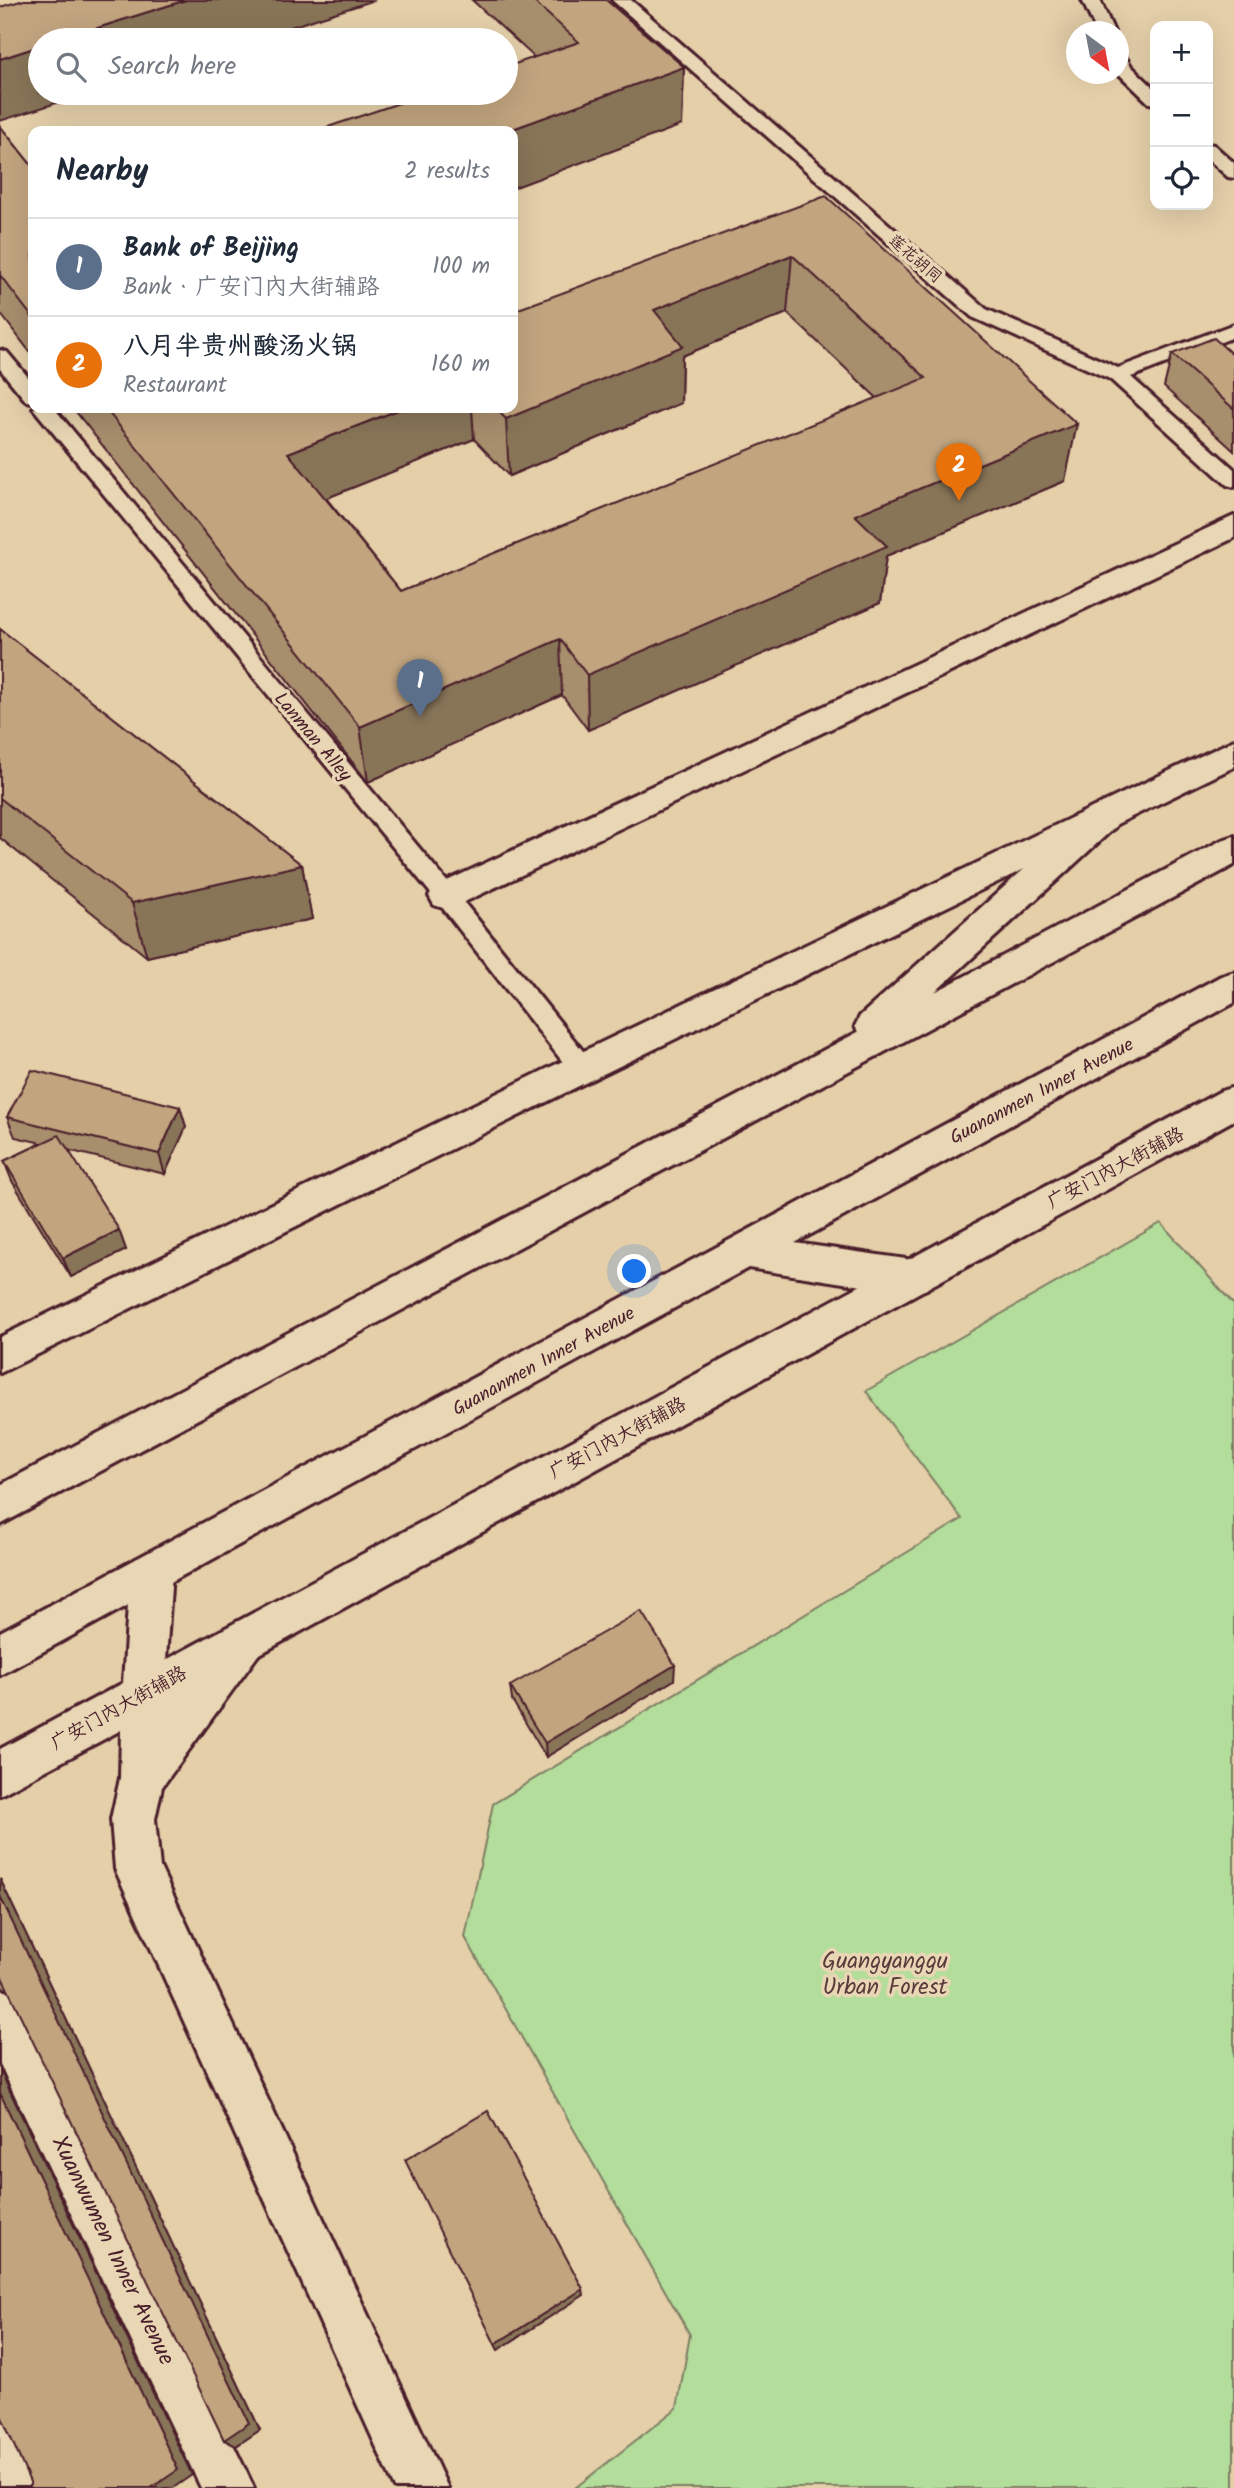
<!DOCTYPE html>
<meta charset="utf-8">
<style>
:root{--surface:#fff;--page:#f2f2f3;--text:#1f2937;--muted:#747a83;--line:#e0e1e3;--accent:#0b8043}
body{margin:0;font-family:Kalam,"LXGW WenKai TC",sans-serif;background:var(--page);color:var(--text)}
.controls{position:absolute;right:21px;top:21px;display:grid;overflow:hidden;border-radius:14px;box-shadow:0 7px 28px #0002}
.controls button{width:63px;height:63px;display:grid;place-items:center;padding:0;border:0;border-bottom:2px solid var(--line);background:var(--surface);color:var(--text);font:35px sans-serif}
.compass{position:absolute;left:1066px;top:21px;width:63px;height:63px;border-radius:50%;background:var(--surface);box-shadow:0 7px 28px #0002;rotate:148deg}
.you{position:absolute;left:635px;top:1272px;width:24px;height:24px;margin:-18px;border:5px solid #fff;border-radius:50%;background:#1a73e8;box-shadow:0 0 0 10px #1a73e833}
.badge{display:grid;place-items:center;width:46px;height:46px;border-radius:50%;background:var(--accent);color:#fff;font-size:23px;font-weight:700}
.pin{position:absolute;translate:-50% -58px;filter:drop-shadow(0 2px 4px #0008)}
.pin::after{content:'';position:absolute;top:37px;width:24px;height:21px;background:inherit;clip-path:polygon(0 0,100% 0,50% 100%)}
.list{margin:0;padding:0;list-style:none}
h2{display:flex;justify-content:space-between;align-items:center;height:91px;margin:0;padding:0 28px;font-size:30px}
h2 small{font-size:23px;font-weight:400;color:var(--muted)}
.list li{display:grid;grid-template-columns:46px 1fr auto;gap:21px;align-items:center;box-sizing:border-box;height:98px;padding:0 28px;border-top:2px solid var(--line)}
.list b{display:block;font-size:26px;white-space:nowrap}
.list p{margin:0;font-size:23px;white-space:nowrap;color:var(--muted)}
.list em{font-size:23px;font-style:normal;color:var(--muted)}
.icon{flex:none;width:38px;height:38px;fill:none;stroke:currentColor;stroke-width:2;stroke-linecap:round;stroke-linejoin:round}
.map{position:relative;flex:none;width:1234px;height:2488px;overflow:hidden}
.search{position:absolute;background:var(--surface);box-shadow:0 7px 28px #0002;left:28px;top:28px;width:490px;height:77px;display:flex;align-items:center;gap:18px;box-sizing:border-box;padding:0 24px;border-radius:38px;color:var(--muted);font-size:26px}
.panel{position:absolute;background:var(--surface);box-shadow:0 7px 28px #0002;left:28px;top:126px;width:490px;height:287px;border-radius:14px}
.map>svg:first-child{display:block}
.green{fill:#b2dd9b;stroke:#7e7e63;stroke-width:2}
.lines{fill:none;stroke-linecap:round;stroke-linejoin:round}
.service-casing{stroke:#4a1f2b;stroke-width:6}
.minor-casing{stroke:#4a1f2b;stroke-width:6}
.tertiary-casing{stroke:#4a1f2b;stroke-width:6}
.primary-casing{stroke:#4a1f2b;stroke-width:6}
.service{fill:#e8d6b4;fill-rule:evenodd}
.minor{fill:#e8d6b4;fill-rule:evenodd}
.tertiary{fill:#e8d6b4;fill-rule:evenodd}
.primary{fill:#e8d6b4;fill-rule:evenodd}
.wall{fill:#a78e6d;stroke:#4a1f2b;stroke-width:2;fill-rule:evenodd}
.shaded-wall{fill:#887459;stroke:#4a1f2b;stroke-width:2}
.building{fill:#c2a57f;stroke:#4a1f2b;stroke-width:2}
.labels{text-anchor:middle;stroke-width:7;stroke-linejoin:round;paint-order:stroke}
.far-street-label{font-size:16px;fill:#4a1f2b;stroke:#e8d6b4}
.street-label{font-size:19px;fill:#4a1f2b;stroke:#e8d6b4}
.near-park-label{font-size:23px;fill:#5a3c3c;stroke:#e8d6b4}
.near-street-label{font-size:23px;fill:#4a1f2b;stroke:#e8d6b4}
</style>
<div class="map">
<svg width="1234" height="2488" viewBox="0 0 1234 2488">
<rect width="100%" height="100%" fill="#e4cfa9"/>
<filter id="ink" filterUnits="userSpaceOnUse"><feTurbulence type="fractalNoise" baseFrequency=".0143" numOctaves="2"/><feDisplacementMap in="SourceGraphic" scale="14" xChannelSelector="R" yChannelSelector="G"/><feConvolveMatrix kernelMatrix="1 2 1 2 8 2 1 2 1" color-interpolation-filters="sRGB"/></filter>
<g filter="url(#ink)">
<path class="green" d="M1161 1223 1234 1305V2488H575L677 2408 690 2335 465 1937 493 1804 962 1519 866 1391Z"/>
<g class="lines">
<defs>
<g id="service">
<path d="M612 0H631L986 309 1118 368 1234 324V337L1131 377 1234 469V487L1227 485 1110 379 972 317Z"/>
<path d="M1082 0H1100L1114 32H1097Z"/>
<path d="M1118 53 1124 54 1131 66 1155 89V104L1149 103 1118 73Z"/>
<path d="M1208 144 1214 145 1234 163V178L1228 177 1208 159Z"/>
<path d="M0 350 7 352 33 383V402L26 401 0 369Z"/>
<path d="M33 408H54L454 890 591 1061 594 1068 591 1075 582 1078 573 1075 438 902Z"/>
</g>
<path id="minor" d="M1234 516V538L458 905 446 909 434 905 429 896 434 887Z"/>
<g id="tertiary">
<path d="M1234 740V767L595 1078 0 1373V1337L569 1058Z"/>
<path d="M1234 1087V1120L258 1655 162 1787 155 1819 160 1867 448 2488H395L115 1869 111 1819 120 1778 121 1730 0 1795V1749L123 1683 130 1573 136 1559 151 1553 166 1559 172 1573 166 1660 1221 1091Z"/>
</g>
<g id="primary">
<path d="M1103 805 1115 809 1120 818 1115 827 935 992 1222 840 1234 836V865L0 1525V1485L858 1032 855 1026 860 1016 1091 809Z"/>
<path d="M1234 972V1003L795 1243 913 1260 927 1265 932 1277 927 1289 913 1294 748 1268 0 1675V1632L1221 976Z"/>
<path d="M0 1989 17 1995 254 2488H201L0 2064Z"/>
<path d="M0 2413 18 2421 47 2488H0Z"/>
</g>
</defs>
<use href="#service" class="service-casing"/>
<use href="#minor" class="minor-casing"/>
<use href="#tertiary" class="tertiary-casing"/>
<use href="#primary" class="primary-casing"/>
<use href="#service" class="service"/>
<use href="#minor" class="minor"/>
<use href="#tertiary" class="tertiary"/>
<use href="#primary" class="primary"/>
</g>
<g class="wall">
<path d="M472 0H606L684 67 682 125 534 57Z"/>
<path d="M0 126 33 167V356L0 313Z"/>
<path d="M826 196 1065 481 886 556 880 603 588 730 562 695 368 782 73 408H239L242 411 252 408H513ZM787 313 877 398 401 591 326 498 474 439 509 476 681 403 682 356Z"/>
<path d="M1172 354 1234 356V451L1164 387Z"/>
<path d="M0 629 302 865 312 919 147 957 0 838Z"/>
<path d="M180 1107 186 1127 165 1174 68 1150 119 1230 126 1250 71 1277 12 1181 4 1161 42 1143 15 1137 7 1117Z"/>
<path d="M674 1680 546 1757 512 1700 510 1686Z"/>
<path d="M0 1879 260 2430 236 2446 9 1990 0 1987Z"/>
</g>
<g class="shaded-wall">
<path d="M186 0H375L250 40H59Z"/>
<path d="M40 46V93H88L0 121V59Z"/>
<path d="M684 67 682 125 513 188V131H507Z"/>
<path d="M792 255 787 313 682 356 681 403 509 476 506 419 654 310Z"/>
<path d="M403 408H472L474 439 297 510 288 453Z"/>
<path d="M1077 424 1065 481 886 556 880 603 588 730 587 675 855 515Z"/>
<path d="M560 639 562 695 368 782 360 727Z"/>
<path d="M302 865 312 919 147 957 132 903Z"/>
<path d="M180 1107 186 1127 165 1174 159 1154Z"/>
<path d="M119 1230 126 1250 71 1277 63 1258Z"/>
<path d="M675 1665 674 1680 546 1757 545 1743Z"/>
<path d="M0 1879 260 2430 236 2446 224 2440 0 1896Z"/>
<path d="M0 2070 192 2475 173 2488H151L0 2093Z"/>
<path d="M583 2289 584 2295 498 2350 495 2344Z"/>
</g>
<g class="building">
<path d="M24 0H186L59 40H40V46L0 59V7Z"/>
<path d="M532 0H606L684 67 507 131H316L429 93H506V67L579 42Z"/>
<path d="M0 126 33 167V318L0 275Z"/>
<path d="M826 196 1077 424 855 515 887 546 587 675 560 639 360 727 105 408H239L242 411 252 408H403L288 453 401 591 926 378 792 255 654 310 683 346 506 419 495 408H513V311Z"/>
<path d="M1214 338 1234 356V409L1172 354Z"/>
<path d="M0 629 302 865 132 903 0 798Z"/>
<path d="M32 1070 180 1107 159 1154 7 1117Z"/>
<path d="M59 1135 119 1230 63 1258 4 1161Z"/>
<path d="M641 1611 675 1665 545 1743 510 1686Z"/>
<path d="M0 1896 249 2423 224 2440 1 1975 0 1974Z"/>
<path d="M0 2093 178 2470 151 2488H0V2486H30V2482L0 2413Z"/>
<path d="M488 2111 583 2289 495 2344 405 2160Z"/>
</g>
</g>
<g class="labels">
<g class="far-street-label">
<text transform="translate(916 258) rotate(41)" y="6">莲花胡同</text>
</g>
<g class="street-label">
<text transform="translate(314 736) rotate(50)" y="7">Lanman Alley</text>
<text transform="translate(1041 1090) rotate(-28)" y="7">Guananmen Inner Avenue</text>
<text transform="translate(1115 1167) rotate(-28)" y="7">广安门内大街辅路</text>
<text transform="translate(543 1360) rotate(-29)" y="7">Guananmen Inner Avenue</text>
<text transform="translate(617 1437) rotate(-28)" y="7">广安门内大街辅路</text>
<text transform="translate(118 1707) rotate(-29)" y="7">广安门内大街辅路</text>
</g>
<g class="near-park-label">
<text x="885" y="1968">Guangyanggu<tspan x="885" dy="26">Urban Forest</tspan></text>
</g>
<g class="near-street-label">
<text transform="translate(114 2250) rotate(64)" y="8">Xuanwumen Inner Avenue</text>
</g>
</g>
</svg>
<div class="controls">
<button>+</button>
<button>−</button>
<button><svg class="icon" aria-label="locate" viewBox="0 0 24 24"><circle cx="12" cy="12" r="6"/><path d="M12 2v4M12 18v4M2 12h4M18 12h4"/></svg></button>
</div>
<svg class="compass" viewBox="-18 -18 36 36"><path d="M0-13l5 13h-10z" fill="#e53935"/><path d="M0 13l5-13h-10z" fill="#747a83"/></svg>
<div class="you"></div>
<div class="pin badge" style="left:420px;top:717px;background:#5c6f8a">1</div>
<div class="pin badge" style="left:959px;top:501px;background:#e8710a">2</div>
<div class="search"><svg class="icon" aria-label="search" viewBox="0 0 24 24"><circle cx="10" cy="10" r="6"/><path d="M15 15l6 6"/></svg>Search here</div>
<section class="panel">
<h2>Nearby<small>2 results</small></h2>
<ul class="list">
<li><span class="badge" style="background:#5c6f8a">1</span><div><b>Bank of Beijing</b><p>Bank · 广安门内大街辅路</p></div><em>100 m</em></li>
<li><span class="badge" style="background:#e8710a">2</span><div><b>八月半贵州酸汤火锅</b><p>Restaurant</p></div><em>160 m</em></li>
</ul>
</section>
</div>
